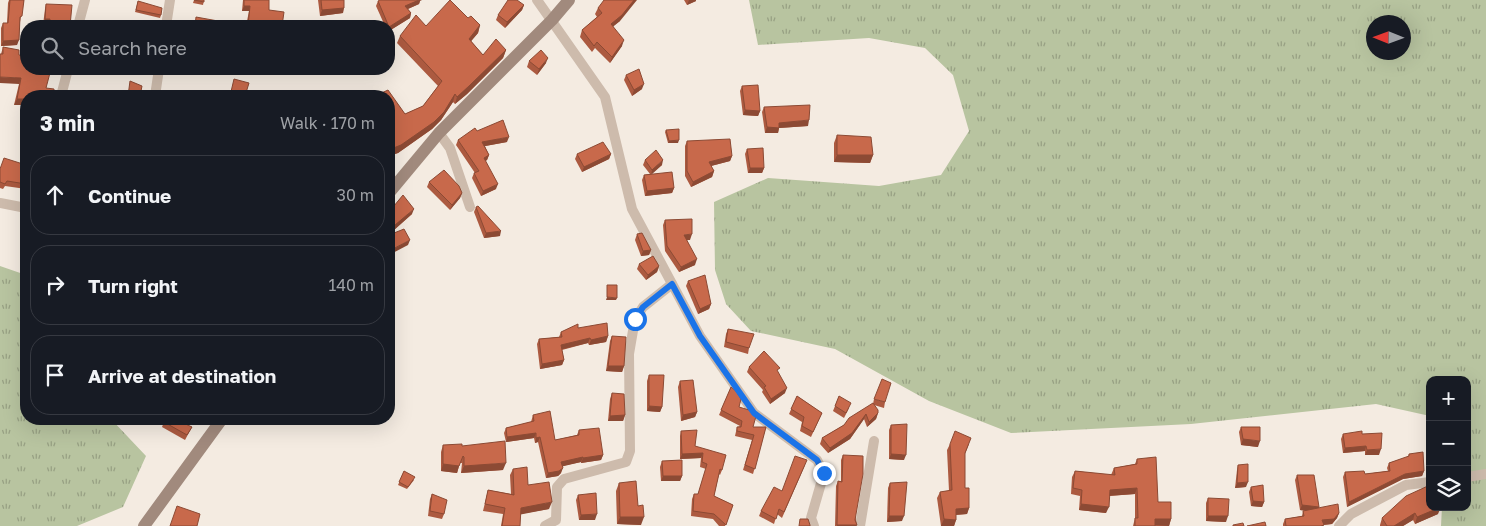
<!DOCTYPE html>
<meta charset="utf-8">
<style>
:root{--surface:#171b24;--page:#20242c;--text:#f1f3f6;--muted:#9ea1a6;--line:#363941}
body{margin:0;font-family:"Golos Text",sans-serif;background:var(--page);color:var(--text)}
.controls{position:absolute;right:15px;bottom:15px;display:grid;overflow:hidden;border-radius:10px;box-shadow:0 5px 20px #0002}
.controls button{width:45px;height:45px;display:grid;place-items:center;padding:0;border:0;border-bottom:1px solid var(--line);background:var(--surface);color:var(--text);font:25px sans-serif}
.compass{position:absolute;left:1366px;top:15px;width:45px;height:45px;border-radius:50%;background:var(--surface);box-shadow:0 5px 20px #0002;rotate:271deg}
.stop{position:absolute;width:15px;height:15px;margin:-11px;border:4px solid #1a73e8;border-radius:50%;background:#fff}
.stop.end{background:#1a73e8;border-color:#fff;box-shadow:0 1px 5px #0008}
.list{margin:0;padding:0;list-style:none}
h2{display:flex;justify-content:space-between;align-items:center;height:65px;margin:0;padding:0 20px;font-size:21px}
h2 small{font-size:16px;font-weight:400;color:var(--muted)}
.list li{display:grid;grid-template-columns:32px 1fr auto;gap:15px;align-items:center;box-sizing:border-box;height:80px;margin:0 10px 10px;padding:0 10px;border:1px solid var(--line);border-radius:20px}
.list b{display:block;font-size:19px;white-space:nowrap}
.list em{font-size:16px;font-style:normal;color:var(--muted)}
.icon{flex:none;width:28px;height:28px;fill:none;stroke:currentColor;stroke-width:2;stroke-linecap:round;stroke-linejoin:round}
.map{position:relative;flex:none;width:1486px;height:526px;overflow:hidden}
.search{position:absolute;background:var(--surface);box-shadow:0 5px 20px #0002;left:20px;top:20px;width:375px;height:55px;display:flex;align-items:center;gap:12px;box-sizing:border-box;padding:0 18px;border-radius:20px;color:var(--muted);font-size:19px}
.panel{position:absolute;background:var(--surface);box-shadow:0 5px 20px #0002;left:20px;top:90px;width:375px;height:335px;border-radius:20px}
.map>svg:first-child{display:block}
.grass{fill:url(#grass-tufts);fill-rule:evenodd}
.lines{fill:none;stroke-linecap:round;stroke-linejoin:round}
.street{stroke:#cdbbac;stroke-width:10}
.secondary{stroke:#a18a7d;stroke-width:12}
.wall{fill:#ac5a40}
.shaded-wall{fill:#8c4a34}
.building{fill:#c8694b;stroke:#8c4a34}
.route{stroke:#1a73e8;stroke-width:6}
</style>
<div class="map">
<svg width="1486" height="526" viewBox="0 0 1486 526">
<defs>
<pattern id="grass-tufts" width="24" height="20" patternUnits="userSpaceOnUse" patternTransform="scale(1.25)"><rect width="24" height="20" fill="#b8c4a0"/><path d="M3 7l-1-3M5 7V3M7 7l1-3M15 17l-1-3M17 17v-4M19 17l1-3" fill="none" stroke="#97a083"/></pattern>
</defs>
<rect width="100%" height="100%" fill="#f4ebe1"/>
<g class="grass">
<path d="M749 0H1486V526H1441L1442 507H1467V380H1430V416L1376 404 1191 424 1011 433 929 401 835 349 751 331 726 304 715 270 714 202 768 178 879 186 941 175 969 131 953 75 925 48 869 38 758 45ZM1374 22H1404V52H1374Z"/>
<path d="M0 266 26 275V419H111L146 456 123 507 77 526H0Z"/>
</g>
<g class="lines">
<g class="street">
<path d="M537 0 605 97 632 209 700 336 754 413 817 460 824 473 811 518 814 526"/>
<path d="M78 26 85 0"/>
<path d="M166 26 170 0"/>
<path d="M61 96 68 69"/>
<path d="M155 96 159 69"/>
<path d="M439 133 450 148 470 207"/>
<path d="M0 203 26 208"/>
<path d="M1467 477 1486 474"/>
<path d="M545 526 556 520 557 487 564 479 626 462 630 451 629 354 635 319 643 307 672 284"/>
<path d="M860 526 874 441"/>
<path d="M1339 526 1351 514 1406 485 1430 482"/>
</g>
<g class="secondary">
<path d="M389 193 439 133 552 20 569 0"/>
<path d="M144 526 222 419"/>
</g>
</g>
<g class="wall">
<path d="M9 0H24L20 22 17 45 1 46V28L3 23H7L8 3Z"/>
<path d="M194 0H204L203 5 193 3Z"/>
<path d="M243 0H269V10L282 26H246L249 11H242Z"/>
<path d="M318 0H344L343 13 320 16Z"/>
<path d="M684 0H696V1L687 5Z"/>
<path d="M138 1 161 15 160 18 135 12Z"/>
<path d="M378 1H420L419 4 408 9 411 13 410 18 389 31V26H385L376 6Z"/>
<path d="M46 4 70 26H48V24L43 25 45 9Z"/>
<path d="M524 5 522 10 505 28 496 20 498 15Z"/>
<path d="M598 8 620 21 613 26 622 46 610 63 595 48 592 52 580 37 582 30 597 17 595 14Z"/>
<path d="M468 18 480 25 478 33 471 41 483 55 506 50 503 58 467 94 455 104 453 102 441 120 432 129 398 153 389 156V96L405 114 423 106 438 86 397 43 400 36 426 26Z"/>
<path d="M3 47 19 55 46 88 14 105 19 84 1 54Z"/>
<path d="M529 61 546 63 537 75 527 67Z"/>
<path d="M626 75 642 89 632 96 624 80Z"/>
<path d="M742 86 760 111 758 116 743 115 740 91Z"/>
<path d="M764 107 808 126 779 128 778 133H765L762 112Z"/>
<path d="M25 118H26V139L23 138 25 132 22 131 23 123Z"/>
<path d="M666 130 678 143H668L665 132Z"/>
<path d="M477 131 507 142 485 146 489 155 487 160 485 161 496 189 481 196 472 178 474 173H475L456 145 458 140Z"/>
<path d="M837 135 873 155 870 163 834 162V143Z"/>
<path d="M687 141 732 156 730 161 711 166 714 171 712 177 691 187 685 176V146Z"/>
<path d="M747 149 764 168 762 173H748L745 154Z"/>
<path d="M577 154H611L609 159 582 172 575 159Z"/>
<path d="M645 160 662 165 651 174 674 188 672 193 645 196 642 180 644 175 650 174 643 165Z"/>
<path d="M26 165V189L5 186 3 189 0 188V169Z"/>
<path d="M429 182 462 193 460 198 450 210 427 187Z"/>
<path d="M476 207 500 236 484 238 474 212Z"/>
<path d="M389 212 412 214 394 230 389 226Z"/>
<path d="M665 220 690 240H687L695 265 679 272 665 251 663 225Z"/>
<path d="M637 234 651 250 649 255 641 256 635 240Z"/>
<path d="M639 264 659 266 657 272 646 280 637 269Z"/>
<path d="M688 281 711 304 709 309 698 314 686 286Z"/>
<path d="M578 328 608 336 606 342 589 345 588 343 562 350 564 360 562 365 540 369 537 344 539 339 559 337 561 332Z"/>
<path d="M728 329 749 348 748 354 724 347 726 334Z"/>
<path d="M612 336 624 366 622 372 606 371 610 341Z"/>
<path d="M749 367 778 373 785 393 770 404 762 392 763 390 747 372Z"/>
<path d="M649 375 662 407 660 412 647 411V381Z"/>
<path d="M680 381 697 412 695 417 681 421 678 387Z"/>
<path d="M731 387 739 407 753 427H766L753 474 743 470 752 440 735 436 737 427 740 426 719 415Z"/>
<path d="M612 393 625 415 623 421H608L610 399Z"/>
<path d="M797 396 822 413 811 437 800 431 802 422 789 414Z"/>
<path d="M839 396 849 408 844 418 833 411Z"/>
<path d="M874 399 885 402 884 408 874 405 878 413 876 419 867 427 864 419 850 439 828 453 820 444 822 438 844 425 873 404Z"/>
<path d="M533 415 555 440 577 435 579 430 603 455 601 460 581 463V462L562 466 561 473 558 476 546 478 538 442 535 443 534 438 506 442 504 433 506 428 531 422Z"/>
<path d="M164 422 192 427 185 440 162 427Z"/>
<path d="M891 425 904 460 889 459V430Z"/>
<path d="M1241 427 1258 447 1241 445 1239 432Z"/>
<path d="M681 431 695 446 722 470 720 475 719 474 714 496 733 505 725 526H719L713 519 691 516 692 499 694 494H698L706 469 700 467 701 458 680 459V436Z"/>
<path d="M1343 434H1362L1379 455H1365V451L1343 453 1341 439Z"/>
<path d="M950 444H969L965 454V488L969 508 967 514 956 515V520L954 526H941L937 498 940 492 949 491 947 450Z"/>
<path d="M443 445 462 446 503 470 461 473 462 463H460L457 473 441 471V452Z"/>
<path d="M1409 454 1424 471 1422 476 1403 479 1347 507 1343 477 1345 472 1365 474 1388 471 1387 468 1389 463 1408 457Z"/>
<path d="M843 455 857 525 856 526H835L836 486 838 481H841V460Z"/>
<path d="M1137 459 1158 502 1171 519 1169 526H1133L1135 518V494L1109 496 1106 513 1079 510 1080 496 1071 494 1072 477 1075 471 1111 475 1114 468 1135 464Z"/>
<path d="M662 461 682 476 680 481H661L660 467Z"/>
<path d="M805 465 782 518 777 514 774 524 759 516 761 511 782 491Z"/>
<path d="M1238 465 1246 487 1235 488 1237 470Z"/>
<path d="M513 469 549 509 520 514V526H501L503 514 483 511 488 490 511 494 510 475Z"/>
<path d="M404 471 414 480 407 489 398 485Z"/>
<path d="M1297 475 1319 508 1339 513 1337 518 1332 524 1324 525 1323 526H1283V524L1285 519 1302 516 1303 511H1306L1300 510 1295 480Z"/>
<path d="M619 483 638 506 641 525 617 524 616 491Z"/>
<path d="M890 483 902 521 887 522 888 488Z"/>
<path d="M1430 485 1438 514 1415 524 1413 520 1403 526H1380V525L1382 518Z"/>
<path d="M1251 487 1264 502 1262 507 1251 506 1249 492Z"/>
<path d="M432 494 444 514 442 519 428 516 430 499Z"/>
<path d="M578 495 595 520H579L576 500Z"/>
<path d="M1208 498 1226 522 1206 521V503Z"/>
</g>
<g class="shaded-wall">
<path d="M419 0H422L420 1 419 4 403 11 405 6Z"/>
<path d="M634 0H637L620 21 609 30 611 24Z"/>
<path d="M689 0H696V1L687 5Z"/>
<path d="M524 5 522 10 505 28 507 22Z"/>
<path d="M244 6H250L249 11H242Z"/>
<path d="M344 8 343 13 320 16 322 10Z"/>
<path d="M411 13 410 18 389 31V27Z"/>
<path d="M45 19H50L48 24 43 25Z"/>
<path d="M480 25 478 33 467 46 469 39Z"/>
<path d="M19 40 17 45 1 46 3 41Z"/>
<path d="M624 40 622 46 610 63 612 57Z"/>
<path d="M506 50 503 58 467 94 455 104 457 97Z"/>
<path d="M548 58 546 63 537 75 539 69Z"/>
<path d="M0 77 21 78 19 84 0 83Z"/>
<path d="M644 84 642 89 632 96 634 90Z"/>
<path d="M455 94 453 102 441 120 432 129 398 153 389 156 391 149Z"/>
<path d="M17 99H26V105H14Z"/>
<path d="M745 110 760 111 758 116 743 115Z"/>
<path d="M809 120 808 126 779 128 778 133H765L767 127 779 123Z"/>
<path d="M25 133H26V139L23 138Z"/>
<path d="M509 137 507 142 480 147 482 142Z"/>
<path d="M679 140 678 143H668L669 141Z"/>
<path d="M611 154 609 159 582 172 584 167Z"/>
<path d="M489 155 487 160 482 163 484 158Z"/>
<path d="M837 155H873L870 163 834 162Z"/>
<path d="M732 156 730 161 707 167 709 162Z"/>
<path d="M663 160 662 165 651 175 652 170Z"/>
<path d="M750 168H764L762 173H748Z"/>
<path d="M714 171 712 177 691 187 693 182Z"/>
<path d="M498 184 496 189 481 196 483 191Z"/>
<path d="M674 188 672 193 645 196 647 191Z"/>
<path d="M462 193 460 198 450 210 452 205Z"/>
<path d="M414 209 412 214 394 230 395 225Z"/>
<path d="M501 231 500 236 484 238 486 233Z"/>
<path d="M692 234 690 240H683L684 235Z"/>
<path d="M410 240 408 245 389 255V251Z"/>
<path d="M651 250 649 255 641 256 643 251Z"/>
<path d="M697 259 695 265 679 272 681 267Z"/>
<path d="M659 266 657 272 646 280 648 275Z"/>
<path d="M607 297 617 298 616 300H606Z"/>
<path d="M711 304 709 309 698 314 700 309Z"/>
<path d="M608 336 606 342 589 345 591 340Z"/>
<path d="M590 338 588 343 559 350 561 345Z"/>
<path d="M564 360 562 365 540 369 542 364Z"/>
<path d="M608 366H624L622 372 606 371Z"/>
<path d="M787 388 785 393 770 404 771 399Z"/>
<path d="M649 406 662 407 660 412 647 411Z"/>
<path d="M697 412 695 417 681 421 683 415Z"/>
<path d="M878 413 876 419 867 427 869 422Z"/>
<path d="M866 414 864 419 850 439 828 453 830 448Z"/>
<path d="M625 415 623 421H608L610 416Z"/>
<path d="M536 433 534 438 506 442 507 437Z"/>
<path d="M540 437 538 442 535 443 536 438Z"/>
<path d="M1243 439 1260 441 1258 447 1241 445Z"/>
<path d="M1366 446 1365 451 1343 453 1345 448Z"/>
<path d="M1381 449 1379 455H1365L1367 450Z"/>
<path d="M703 453 701 458 680 459 682 454Z"/>
<path d="M891 454 906 455 904 460 889 459Z"/>
<path d="M603 455 601 460 581 463 583 458Z"/>
<path d="M583 457 581 462 560 467 561 462Z"/>
<path d="M506 463 503 470 461 473 464 466Z"/>
<path d="M443 464 459 466 457 473 441 471Z"/>
<path d="M563 468 561 473 558 476 546 478 548 473Z"/>
<path d="M1424 471 1422 476 1403 479 1347 507 1349 502 1405 474Z"/>
<path d="M663 476H682L680 481H661Z"/>
<path d="M1248 482 1246 487 1235 488 1237 483Z"/>
<path d="M1137 488 1135 494 1107 496 1110 490Z"/>
<path d="M1253 501 1264 502 1262 507 1251 506Z"/>
<path d="M552 502 549 509 518 515 521 508Z"/>
<path d="M1081 504 1109 507 1106 513 1079 510Z"/>
<path d="M1302 505 1319 507 1318 512 1300 510Z"/>
<path d="M1441 507 1438 514 1415 524 1417 517Z"/>
<path d="M969 508 967 514 953 515 956 509Z"/>
<path d="M1339 513 1337 518 1332 524 1321 525 1322 520Z"/>
<path d="M1415 513 1413 520 1403 526H1394Z"/>
<path d="M597 514 595 520H579L581 515Z"/>
<path d="M889 516H904L902 521 887 522Z"/>
<path d="M1208 516H1228L1226 522 1206 521Z"/>
<path d="M620 517H644L641 525 617 524Z"/>
<path d="M944 519 956 520 954 526H941Z"/>
<path d="M1155 519H1171L1169 526 1153 525Z"/>
<path d="M837 525H857L856 526H837Z"/>
</g>
<g class="building">
<path d="M10 0H24L22 16 20 17 19 40 3 41V23H8Z"/>
<path d="M194 0H204V2Z"/>
<path d="M244 0H269V10L284 12 282 26H248L250 6H244Z"/>
<path d="M321 0H344V8L322 10Z"/>
<path d="M380 0H419L405 6 411 13 389 27 378 1Z"/>
<path d="M450 0 468 18 471 16 480 25 469 39 483 55 496 39 506 50 469 86 457 97 455 94 444 112 434 122 401 145 391 149 389 142V96H375L388 90 405 114 423 106 442 81 400 36 416 15 426 26Z"/>
<path d="M508 0H517L524 5 507 22 498 15Z"/>
<path d="M604 0H634L622 15 611 24 624 40 612 57 597 42 594 46 582 30 602 13 598 8Z"/>
<path d="M138 1 162 8 161 15 136 10Z"/>
<path d="M46 4 72 5 70 26H49L50 19H45Z"/>
<path d="M196 17 218 21V26H195Z"/>
<path d="M3 47 19 50V55L26 56V69H51L46 88 54 89V96H26V99H17L21 78 0 77V54H3Z"/>
<path d="M541 50 548 58 539 69 529 61Z"/>
<path d="M639 69 644 84 634 90 626 75Z"/>
<path d="M234 79 249 83 245 96H230Z"/>
<path d="M130 81 142 86 140 96H128Z"/>
<path d="M758 85 760 111 745 110 742 86Z"/>
<path d="M810 105 809 120 779 123V128L767 127 764 107Z"/>
<path d="M25 118H26V127L24 126Z"/>
<path d="M503 120 509 137 482 142 489 155 484 158 498 184 483 191 474 173 479 171 458 140 475 128 477 131Z"/>
<path d="M679 129V140L669 141 666 130Z"/>
<path d="M837 135 871 137 873 155H837Z"/>
<path d="M730 139 732 156 709 162 714 171 693 182 687 171V141Z"/>
<path d="M603 142 611 154 584 167 577 154Z"/>
<path d="M763 148 764 168H750L747 149Z"/>
<path d="M656 150 663 160 652 170 645 160Z"/>
<path d="M4 158 26 165V184L7 181 5 184 0 182V169Z"/>
<path d="M444 170 459 186 462 193 452 205 429 182Z"/>
<path d="M672 172 674 188 647 191 644 175Z"/>
<path d="M403 195 414 209 395 225 389 220V212Z"/>
<path d="M478 206 501 231 486 233 476 207Z"/>
<path d="M692 219V234L684 235 697 259 681 267 667 246 665 220Z"/>
<path d="M404 229 410 240 389 251V235Z"/>
<path d="M642 233 651 250 643 251 637 234Z"/>
<path d="M653 256 659 266 648 275 639 264Z"/>
<path d="M705 275 711 304 700 309 688 281Z"/>
<path d="M607 285H617V298L607 297Z"/>
<path d="M607 323 608 336 591 340 590 338 561 345 564 360 542 364 539 339 562 337 561 332 578 324V328Z"/>
<path d="M728 329 754 334 749 348 726 342Z"/>
<path d="M612 336 626 337 624 366H608Z"/>
<path d="M764 351 780 368 777 370 787 388 771 399 764 387 766 386 749 367Z"/>
<path d="M649 375H664L662 407 649 406Z"/>
<path d="M882 379 891 383 885 402 874 399Z"/>
<path d="M693 380 697 412 683 415 680 381Z"/>
<path d="M731 387 736 391 741 399 739 407 749 410 756 416 753 427H766L755 469 745 465 754 435 737 431V427H741L742 421 721 410Z"/>
<path d="M612 393 624 394 625 415 610 416Z"/>
<path d="M797 396 822 413 813 432 802 426 804 417 791 409Z"/>
<path d="M839 396 851 403 846 413 835 406Z"/>
<path d="M873 403 878 410V413L869 422 866 414 852 433 830 448 822 438 844 425 849 418Z"/>
<path d="M550 411 555 440 579 435V430L599 428 603 455 583 458V457L561 462 563 468 559 471 548 473 540 437 536 438V433L507 437 506 428 534 421 533 415Z"/>
<path d="M166 419H175L192 427 187 435 164 422Z"/>
<path d="M907 424 906 455 891 454V425Z"/>
<path d="M1241 427H1260V441L1243 439Z"/>
<path d="M697 430 695 446 726 455 722 470 720 469 714 496 733 505 726 525 714 514 693 511 694 494H698L707 464 702 462 703 453 682 454 681 431Z"/>
<path d="M955 431 971 438 965 453V488H969V508L956 509V520L944 519 940 492 952 490 950 444Z"/>
<path d="M1362 431V434L1382 433 1381 449 1367 450 1366 446 1345 448 1343 434Z"/>
<path d="M505 441 506 463 464 466V457L463 456 459 466 443 464V445L462 444V446Z"/>
<path d="M1423 452 1424 471 1405 474 1349 502 1345 472 1364 471 1365 474 1390 471 1389 463 1409 456V454Z"/>
<path d="M843 455 863 456V474L855 520 857 525H837L838 481 842 482Z"/>
<path d="M795 456 807 460 784 512 779 509 776 519 761 511 774 487 782 491Z"/>
<path d="M1156 457 1158 502H1171V519H1155V526H1135V518H1138L1137 488 1110 490 1109 507 1081 504 1082 490 1073 488 1075 471 1115 475 1114 468 1137 464V459Z"/>
<path d="M682 460V476H663L662 461Z"/>
<path d="M1248 464V482L1237 483 1238 465Z"/>
<path d="M527 467 528 485 549 482 552 502 521 508 520 526H502L505 508 485 504 488 490 514 495 513 469Z"/>
<path d="M404 471 415 477 408 487 399 482Z"/>
<path d="M1297 475H1314L1319 507 1302 505Z"/>
<path d="M636 481 638 506 643 505 644 517H620L619 483Z"/>
<path d="M907 482 904 516H889L890 483Z"/>
<path d="M1263 485 1264 502 1253 501 1251 487Z"/>
<path d="M1430 485V507H1441L1417 517 1415 513 1394 526H1387L1382 518 1406 496Z"/>
<path d="M596 493 597 514 581 515 578 495Z"/>
<path d="M432 494 447 500 444 514 430 511Z"/>
<path d="M1208 498 1229 499 1228 516H1208Z"/>
<path d="M1338 504 1339 513 1334 519 1322 520 1324 525 1321 526H1286L1285 519 1304 516 1303 511Z"/>
<path d="M177 506 200 514 197 526H170Z"/>
<path d="M800 519H808L810 525V526H799Z"/>
<path d="M1265 522 1266 526H1247Z"/>
<path d="M1243 523 1244 526H1233V525Z"/>
</g>
<g class="lines">
<path class="route" d="M635 319 643 307 672 284 700 336 754 413 817 460 824 473"/>
</g>
</svg>
<div class="controls">
<button>+</button>
<button>−</button>
<button><svg class="icon" aria-label="layers" viewBox="0 0 24 24"><path d="M12 4l9 5-9 5-9-5zM3 14l9 5 9-5"/></svg></button>
</div>
<svg class="compass" viewBox="-18 -18 36 36"><path d="M0-13l5 13h-10z" fill="#e53935"/><path d="M0 13l5-13h-10z" fill="#9ea1a6"/></svg>
<div class="stop" style="left:635px;top:319px"></div>
<div class="stop end" style="left:824px;top:473px"></div>
<div class="search"><svg class="icon" aria-label="search" viewBox="0 0 24 24"><circle cx="10" cy="10" r="6"/><path d="M15 15l6 6"/></svg>Search here</div>
<section class="panel">
<h2>3 min<small>Walk · 170 m</small></h2>
<ul class="list">
<li><svg class="icon" aria-label="ahead" viewBox="0 0 24 24"><path d="M12 20V5M6 11l6-6 6 6"/></svg><div><b>Continue</b></div><em>30 m</em></li>
<li><svg class="icon" aria-label="right" viewBox="0 0 24 24"><path d="M7 20v-9h11M14 6l5 5-5 5"/></svg><div><b>Turn right</b></div><em>140 m</em></li>
<li><svg class="icon" aria-label="arrive" viewBox="0 0 24 24"><path d="M6 21V4h12l-3 4 3 4H6"/></svg><div><b>Arrive at destination</b></div></li>
</ul>
</section>
</div>
